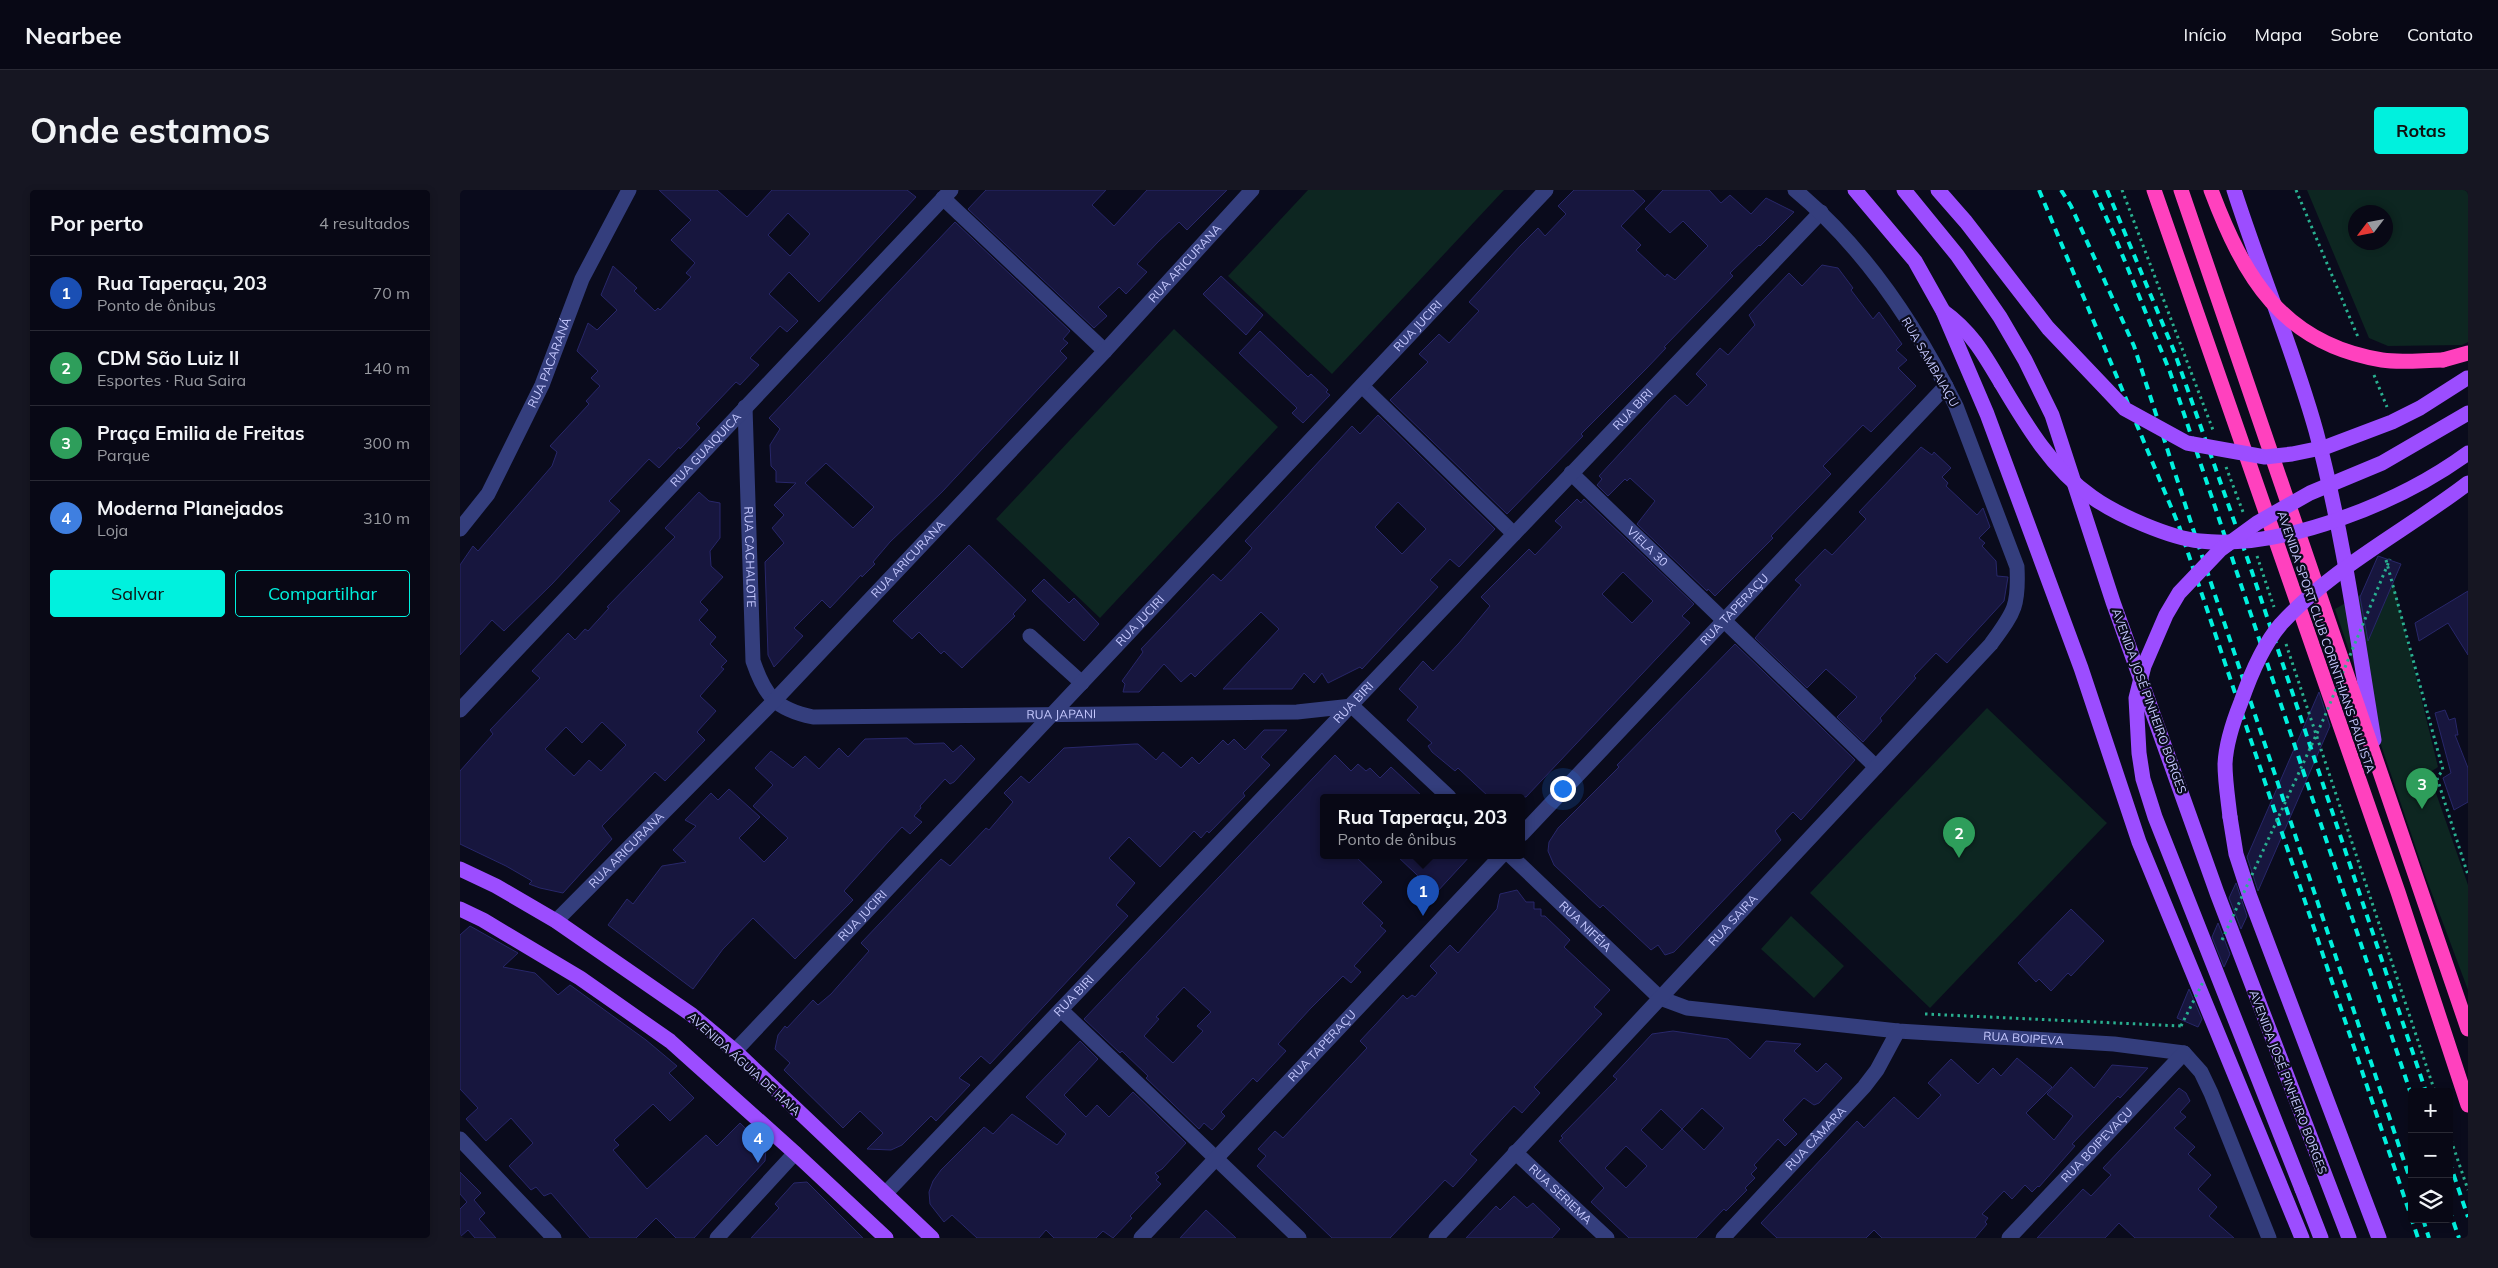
<!DOCTYPE html>
<html lang="pt">
<meta charset="utf-8">
<style>
:root{--surface:#080815;--page:#161622;--text:#f1f3f6;--muted:#989aa0;--line:#292934;--accent:#00f1de}
body{margin:0;font-family:Mulish,sans-serif;background:var(--page);color:var(--text)}
.controls{position:absolute;right:15px;bottom:15px;display:grid;overflow:hidden;border-radius:5px;box-shadow:0 2px 8px #0003}
.controls button{width:45px;height:45px;display:grid;place-items:center;padding:0;border:0;border-bottom:1px solid var(--line);background:var(--surface);color:var(--text);font:25px sans-serif}
.compass{position:absolute;left:1888px;top:15px;width:45px;height:45px;border-radius:50%;background:var(--surface);box-shadow:0 2px 8px #0003;rotate:238deg}
.you{position:absolute;left:1102px;top:598px;width:18px;height:18px;margin:-12px;border:4px solid #fff;border-radius:50%;background:#1a73e8;box-shadow:0 0 0 8px #1a73e833}
.badge{display:grid;place-items:center;width:32px;height:32px;border-radius:50%;background:var(--accent);color:#fff;font-size:16px;font-weight:700}
.pin{position:absolute;translate:-50% -41px;filter:drop-shadow(0 1px 2px #0008)}
.pin::after{content:'';position:absolute;top:26px;width:18px;height:15px;background:inherit;clip-path:polygon(0 0,100% 0,50% 100%)}
.popup{position:absolute;left:860px;top:604px;width:205px;height:65px;box-sizing:border-box;display:grid;place-content:center;border-radius:5px;background:var(--surface);filter:drop-shadow(0 1px 4px #0005);font-size:16px;white-space:nowrap;color:var(--muted)}
.popup b{font-size:19px;color:var(--text)}
.popup::after{content:'';position:absolute;left:50%;top:100%;margin-left:-10px;border:10px solid transparent;border-top-color:var(--surface)}
.list{margin:0;padding:0;list-style:none}
h2{display:flex;justify-content:space-between;align-items:center;height:65px;margin:0;padding:0 20px;font-size:21px}
h2 small{font-size:16px;font-weight:400;color:var(--muted)}
.list li{display:grid;grid-template-columns:32px 1fr auto;gap:15px;align-items:center;box-sizing:border-box;height:75px;padding:0 20px;border-top:1px solid var(--line)}
.list b{display:block;font-size:19px;white-space:nowrap}
.list p{margin:0;font-size:16px;white-space:nowrap;color:var(--muted)}
.list em{font-size:16px;font-style:normal;color:var(--muted)}
.actions{display:flex;gap:10px;padding:15px 20px}
.actions a{flex:1;padding:11px 0;border:1px solid var(--accent);border-radius:5px;text-align:center;font-size:18px;color:var(--accent)}
.actions .main{background:var(--accent);color:#111}
.icon{flex:none;width:28px;height:28px;fill:none;stroke:currentColor;stroke-width:2;stroke-linecap:round;stroke-linejoin:round}
.map{position:relative;flex:none;width:2008px;height:1048px;overflow:hidden;border-radius:5px}
header{display:flex;align-items:center;gap:30px;box-sizing:border-box;height:70px;padding:0 25px;background:var(--surface);border-bottom:1px solid var(--line)}
header strong{font-size:24px}
nav{display:flex;gap:28px;margin-inline-start:auto;font-size:18px}
.intro{display:flex;align-items:center;justify-content:space-between;box-sizing:border-box;height:120px;padding:0 30px}
h1{margin:0;font-size:35px}
.button{padding:12px 22px;border-radius:5px;background:var(--accent);color:#111;font-size:18px;font-weight:700}
main{display:flex;gap:30px;padding:0 30px}
aside{flex:1;background:var(--surface);border-radius:5px;box-shadow:0 2px 8px #0003}
.map>svg:first-child{display:block}
.green{fill:#0d2621;fill-rule:evenodd}
.building{fill:#17163e;stroke:#28276a;fill-rule:evenodd}
.lines{fill:none;stroke-linecap:round;stroke-linejoin:round}
.path{stroke:#29b090;stroke-width:3;stroke-dasharray:2.5 4;stroke-linecap:butt}
.minor{stroke:#343e7d;stroke-width:15}
.major{stroke:#9c4dff;stroke-width:15}
.highway{stroke:#ff41be;stroke-width:15}
.rail{stroke:#00f1de;stroke-width:4;stroke-dasharray:8 6;stroke-linecap:butt}
.path-bridge{stroke:#29b090;stroke-width:3;stroke-dasharray:2.5 4;stroke-linecap:butt}
.major-bridge{stroke:#9c4dff;stroke-width:15}
.highway-bridge{stroke:#ff41be;stroke-width:15}
.labels{text-anchor:middle;stroke-width:4.5;stroke-linejoin:round;paint-order:stroke}
.street-label{font-size:12px;fill:#c6c9ff;stroke:#0a0b1c}
</style>
<header>
<strong>Nearbee</strong>
<nav><a>Início</a><a>Mapa</a><a>Sobre</a><a>Contato</a></nav>
</header>
<div class="intro"><h1>Onde estamos</h1><a class="button">Rotas</a></div>
<main>
<aside>
<h2>Por perto<small>4 resultados</small></h2>
<ul class="list">
<li><span class="badge" style="background:#1a4fb4">1</span><div><b>Rua Taperaçu, 203</b><p>Ponto de ônibus</p></div><em>70 m</em></li>
<li><span class="badge" style="background:#2e9e5b">2</span><div><b>CDM São Luiz II</b><p>Esportes · Rua Saira</p></div><em>140 m</em></li>
<li><span class="badge" style="background:#2e9e5b">3</span><div><b>Praça Emilia de Freitas</b><p>Parque</p></div><em>300 m</em></li>
<li><span class="badge" style="background:#3f7fe0">4</span><div><b>Moderna Planejados</b><p>Loja</p></div><em>310 m</em></li>
</ul>
<div class="actions"><a class="main">Salvar</a><a>Compartilhar</a></div>
</aside>
<div class="map">
<svg width="2008" height="1048" viewBox="0 0 2008 1048">
<rect width="100%" height="100%" fill="#0a0b1c"/>
<g class="green">
<path d="M848 0H1044L872 184 768 86Z"/>
<path d="M1847 0H2008V152L2002 155 1928 156 1909 148ZM1926 22V52H1896V22Z"/>
<path d="M714 139 818 237 640 428 536 329Z"/>
<path d="M1932 387 1978 577 1969 583 2008 695V800L1965 685 1875 419Z"/>
<path d="M1527 518 1647 633 1470 818 1350 703Z"/>
<path d="M1331 726 1384 776 1354 808 1301 759Z"/>
</g>
<g class="building">
<path d="M199 0H257L287 27 312 0H447L456 7 359 112 329 82 309 104 338 131 327 142 320 136 290 168 299 175 280 195 276 192 236 234 240 238 220 259 219 257 199 278 189 269 149 311 160 321 92 394 44 441 32 430 0 465V375L13 356 18 361 92 276 97 262 90 256 129 214 126 211 140 196 131 188 138 181 117 161 128 133 137 140 157 120 141 105 153 76 177 98 174 101 195 121 198 118 200 120 231 87 226 83 235 73 211 50 231 30ZM328 23 350 44 330 66 308 45Z"/>
<path d="M526 0H646L632 15 654 36 687 0H767L727 40 719 32 698 52 677 74 687 82 666 104 659 97 638 117 647 126 634 138 508 19Z"/>
<path d="M1114 0H1173L1185 11 1161 36 1181 55 1176 60 1205 87 1207 84 1215 90 1248 56 1223 31 1210 43 1185 19 1203 0H1249L1261 13 1270 5 1291 24 1306 8 1334 22 1300 56 1299 55 1270 83 1273 86 1204 157 1206 158 1186 179 1121 244 1123 246 1047 324 930 210 968 172 959 164 979 144 989 153 1019 121 1009 112 1060 56 1078 38 1085 46 1106 24 1098 16Z"/>
<path d="M495 32 610 141 603 149 608 153 600 161 607 168 482 302 430 352 413 372 415 374 402 387 401 385 370 418 362 410 334 438 343 446 314 477 308 465 305 372 324 353 312 338 324 325 314 315 336 293 316 292V281L311 276 310 255 320 239 309 228ZM366 273 414 317 393 338 345 293Z"/>
<path d="M1362 75 1378 78 1393 98 1391 100 1413 129 1419 122 1442 154 1436 160 1447 170 1438 178 1456 196 1411 242 1403 235 1363 276 1371 284 1311 346 1313 348 1255 406 1248 399 1247 401 1177 334 1195 311 1170 288 1167 291 1165 289 1148 306 1137 295 1142 289 1139 286 1209 210 1215 205 1227 216 1247 195 1236 184 1260 158 1268 165 1295 135 1289 125 1329 83 1342 96Z"/>
<path d="M761 86 803 125 786 145 743 104Z"/>
<path d="M800 141 848 187 851 184 868 200 866 202 870 205 843 233 832 223 837 218 779 163Z"/>
<path d="M918 225 1035 339 999 377 990 369 970 390 978 397 902 479 900 477 868 493 862 483 854 493 844 483 832 499H763L819 439 801 422 735 487 731 483 721 492 704 474 679 502H663L665 494 662 491 683 462 681 459 753 384 761 391 786 365 792 358 785 351 892 236 900 244ZM938 312 966 339 942 364 915 337Z"/>
<path d="M1461 257 1472 265 1474 262 1491 278 1482 287 1488 293 1486 296 1517 325 1523 318 1530 337 1519 348 1525 353 1522 356 1536 371 1537 386 1548 387 1544 411 1487 473 1476 463 1454 486 1456 488 1420 528 1422 531 1403 552 1377 527 1397 507 1366 479 1347 498 1295 448 1341 395 1335 390 1365 359 1372 365 1406 329 1399 322Z"/>
<path d="M239 302 249 311 260 313V348L250 361 251 376 263 387 240 412 248 420 239 430 256 447 250 454 267 471 261 477 264 479 240 506 256 521 237 542 245 550 205 591 195 582 142 636 152 649 103 703 80 698 69 694 72 691 46 676 0 654V581L33 544 30 540 80 488 72 481 108 443 115 450 125 439 128 441 149 418 147 417 215 347 205 338ZM142 532 166 555 141 581 129 570 114 586 85 559 106 537 122 553Z"/>
<path d="M1117 309 1121 313 1124 309 1234 414 1222 426 1230 433 1066 607H1029L998 578 995 581 972 562 968 556 972 553 947 530 958 517 939 499 963 471 973 481 999 453 1030 416 1021 407 1069 359 1075 365 1102 337 1095 331ZM1163 382 1193 411 1172 433 1142 404Z"/>
<path d="M509 355 566 410 553 424 555 426 502 478 484 461 481 464 459 442 452 449 433 431Z"/>
<path d="M1918 366 1941 374 1908 451 1900 407Z"/>
<path d="M584 389 609 413 614 408 639 434 624 451 572 401Z"/>
<path d="M2008 401V465L1988 433 1959 451 1955 433Z"/>
<path d="M1275 454 1395 570 1341 630 1333 622 1315 641 1321 650 1214 762 1205 765 1198 755 1191 760 1143 715 1140 718 1094 675 1088 661 1089 652 1098 638 1159 577 1157 575Z"/>
<path d="M1872 471 1884 505 1881 511 1870 477Z"/>
<path d="M1859 502 1870 536 1798 701 1787 667Z"/>
<path d="M1985 520 1989 530 1995 528 1998 545H1995L2008 578V612L1994 620 1983 588 1991 583 1975 523Z"/>
<path d="M804 540H827L801 567 810 575 783 603 785 606 749 643 747 641 741 648 734 641 700 677 669 647 649 668 675 693 656 715 668 726 530 874 521 866 499 888 510 895 476 931 471 926 442 955 431 960 407 959 423 943 400 921 383 938 324 880 330 873 315 859 318 845 325 836 327 838 353 810 358 815 371 804 409 761 401 753 481 669 490 676 526 638 529 640 553 612 544 603 561 586 569 593 604 558 675 554H678L696 570 703 562 721 578 732 567 739 574 763 550 768 555 774 549 785 560Z"/>
<path d="M447 548 454 554 484 553 493 562 501 555 515 569 494 592 490 594 485 589 460 616 461 618 454 626 462 632 450 644 442 637 428 652 384 701 393 710 335 769 293 728 263 759 233 799 148 735 167 709 173 714 202 676 226 672 213 660 236 636 225 630 251 603 258 610 269 599 300 627 279 648 304 672 328 648 293 616 313 595 295 578 311 561 333 578 345 566 359 579 379 558 388 567 405 549Z"/>
<path d="M875 565 891 581 898 574 906 581 910 578 920 588 931 577 963 607H864V665H894L922 692 902 713 923 733 920 736 926 741 894 776 901 782 891 793 883 786 851 818 818 854 826 861 797 892 793 888 761 922 765 926 752 940 744 933 739 939 686 888 688 886 662 861 660 863 624 829ZM724 797 751 822 737 836 743 841 713 873 684 846 699 829 696 827Z"/>
<path d="M936 665H1011L976 703Z"/>
<path d="M1776 693 1787 726 1781 739 1769 708Z"/>
<path d="M1057 700 1066 712H1074V719H1081V726H1085L1110 750 1104 757 1150 800 1134 817 1142 824 1074 897 1080 903 1062 923 1054 916 1010 964 1017 970 993 997 985 990 930 1048H872L797 976 806 966 798 959 815 941 823 948 907 858 900 851 943 805 947 809 952 805 955 807 977 783 970 776 990 755 998 763 1037 719 1040 704Z"/>
<path d="M1611 719 1644 751 1611 786 1608 783 1591 801 1579 789 1576 792 1558 773Z"/>
<path d="M1758 733 1770 764 1764 777 1752 747Z"/>
<path d="M10 736 58 763 43 777 75 783 98 805 110 795 186 850 217 876 209 883 234 908 210 931 193 914 154 950 159 955 153 960 187 999 246 945 257 956 280 933 306 958 305 971 234 1048H216L196 1028 176 1048H130L91 1003 84 1006 76 997 71 1000 49 976 73 953 51 928 26 951 6 929 18 918 0 899V745Z"/>
<path d="M1729 799 1742 829 1738 837 1717 828Z"/>
<path d="M1213 841 1268 849 1290 869 1306 851 1341 854 1334 861 1357 882 1366 873 1382 888 1359 913 1354 915 1344 908 1323 930 1337 944 1325 956 1318 949 1294 975 1297 978 1291 984 1295 988 1285 998 1287 1000 1266 1021 1264 1019 1236 1048H1169L1131 1012 1144 998 1099 951 1103 948 1101 946 1157 889 1153 886 1192 844ZM1242 918 1264 938 1244 960 1222 939ZM1201 919 1222 939 1202 960 1181 940ZM1166 956 1187 976 1166 998 1145 978Z"/>
<path d="M620 851 638 869 604 905 626 927 637 915 649 927 673 902 726 953 702 979 695 983 699 987 696 990 701 994 670 1026 672 1028 653 1048 643 1041 636 1048H594L586 1040 579 1048H517L492 1025 484 1032 470 1014 469 1002 473 991 481 980 524 937 533 944 552 924 597 955 606 944 566 907Z"/>
<path d="M1557 868 1592 897 1566 923 1594 950 1613 926 1587 904 1611 877 1634 898 1652 875 1688 878 1660 908 1658 906 1612 954 1615 956 1579 997 1578 996 1572 1002 1565 995 1552 1009 1544 1001 1522 1024 1528 1028 1525 1032 1527 1034 1515 1048H1422L1414 1040 1406 1048H1317L1301 1033 1397 931 1404 938 1434 907 1458 929 1481 905 1468 893 1491 869 1518 894 1533 878 1541 886Z"/>
<path d="M1719 898 1726 903 1730 911 1720 922 1726 927 1714 938 1735 957 1728 964 1751 985 1738 999 1757 1017 1749 1026 1774 1048H1675L1659 1033 1645 1048H1577L1623 999 1631 1006 1651 985 1643 978Z"/>
<path d="M0 982 21 1003 14 1010 25 1023 19 1029 36 1048H15L8 1040 0 1047V1019L7 1012 0 1004Z"/>
<path d="M347 992 403 1048H291L319 1018 315 1014 334 993Z"/>
<path d="M1054 1006 1067 1018 1073 1013 1100 1039 1092 1048H1006L1036 1016 1040 1020Z"/>
<path d="M746 1020 776 1048H720Z"/>
</g>
<g class="lines">
<g class="path">
<path d="M1662 0 1753 240"/>
<path d="M1836 0 1898 147"/>
<path d="M1914 185 1927 217"/>
<path d="M1766 277 1783 322"/>
<path d="M1797 366 1814 417"/>
<path d="M1926 370 1983 580 1977 588 2008 685"/>
<path d="M1826 454 1975 902"/>
<path d="M1465 824 1721 836"/>
<path d="M1989 944 2008 1000"/>
</g>
<g class="minor">
<path d="M483 8 645 161"/>
<path d="M902 196 1054 344"/>
<path id="s1" d="M285 217 293 471C305 506 315 519 353 527L837 522 892 516 989 607"/>
<path id="s2" d="M1111 283 1416 577"/>
<path id="s3" d="M0 339 28 304 82 195 122 89 169 0"/>
<path d="M570 446 622 493"/>
<path id="s4" d="M0 520 491 0"/>
<path id="s5" d="M1062 644 1486 196"/>
<path id="s6" d="M1050 665 1200 808 1227 818 1438 841 1654 854 1724 863 1741 882 1751 903 1809 1048"/>
<path id="s7" d="M96 731 314 511 645 161 792 0"/>
<path d="M601 820 839 1048"/>
<path id="s8" d="M275 861 1086 0"/>
<path d="M0 949 94 1048"/>
<path id="s9" d="M1055 962 1147 1048"/>
<path id="s10" d="M425 1004 1361 22"/>
<path d="M257 1048 335 963"/>
<path id="s11" d="M681 1048 1042 665"/>
<path id="s12" d="M976 1048 1531 454C1554 422 1559 417 1557 377L1496 216C1456 135 1405 58 1335 0"/>
<path id="s13" d="M1263 1048 1404 897 1417 880 1438 841"/>
<path id="s14" d="M1549 1048 1724 863"/>
</g>
<g class="major">
<path d="M1395 0 1455 71 1483 121 1527 224 1621 478 1679 652 1842 1048"/>
<path d="M1444 0 1497 65 1540 127 1565 170 1592 225 1653 412 1757 703 1889 1048"/>
<path d="M1774 0C1800 81 1833 159 1856 241 1883 342 1897 447 1914 550"/>
<path d="M1483 121C1511 141 1524 164 1541 193"/>
<path d="M1770 627 1776 664 1790 707 1919 1048"/>
<path d="M0 679 36 696 96 731 232 825 275 861 472 1048"/>
<path d="M0 719 23 730 120 788 210 851 335 963 426 1048"/>
<path d="M1842 999 1861 1048"/>
</g>
<g class="highway">
<path d="M1694 0 1938 702 2008 915"/>
<path d="M1721 0 2008 839"/>
<path d="M1983 170 2008 163"/>
</g>
<g class="rail">
<path d="M1579 0 1719 336 1958 1048"/>
<path d="M1601 0 1611 16 1674 156 1736 348 1952 995"/>
<path d="M1634 0 1655 47 1710 182 1952 907"/>
<path d="M1647 0 1714 161 1789 373 1966 902"/>
<path d="M1989 971 2008 1027"/>
<path d="M1989 1019 1999 1048"/>
<path d="M1963 1029 1969 1048"/>
</g>
<g class="path-bridge">
<path d="M1762 750 1864 528 1930 369"/>
<path d="M1721 836 1743 792"/>
</g>
<g class="major-bridge">
<path d="M1478 0 1506 32 1588 138 1647 200 1665 219 1727 253 1805 267 1832 264 1866 257 1932 232 1960 218 2007 188"/>
<path d="M1541 193C1566 235 1592 279 1632 307 1657 325 1710 348 1740 351 1824 360 1941 312 2008 263"/>
<path d="M1770 627C1768 609 1765 591 1765 574 1766 552 1773 532 1781 512 1790 486 1803 455 1821 434 1873 377 1947 340 2008 293"/>
<path d="M1842 999 1695 627 1683 589 1679 563 1676 508 1684 476 1706 425 1719 403 1760 360 1797 333 1850 303 1922 273 2008 223"/>
</g>
<path class="highway-bridge" d="M1751 0C1784 87 1822 154 1922 170 1941 173 1964 170 1983 170"/>
</g>
<g class="labels">
<g class="street-label">
<text dy="4" stroke="none"><textPath href="#s7" startOffset="910">RUA ARICURANA</textPath></text>
<text dy="4" stroke="none"><textPath href="#s8" startOffset="996">RUA JUCIRI</textPath></text>
<text dy="4" stroke="none"><textPath href="#s3" startOffset="190">RUA PACARANÁ</textPath></text>
<text transform="translate(1470 172) rotate(60)" y="4">RUA SAMBAIAÇU</text>
<text dy="4" stroke="none"><textPath href="#s10" startOffset="1084">RUA BIRI</textPath></text>
<text dy="4" stroke="none"><textPath href="#s4" startOffset="358">RUA GUAIQUICA</textPath></text>
<text dy="4" stroke="none"><textPath href="#s2" startOffset="106">VIELA 30</textPath></text>
<text dy="4" stroke="none"><textPath href="#s1" startOffset="150">RUA CACHALOTE</textPath></text>
<text dy="4" stroke="none"><textPath href="#s7" startOffset="505">RUA ARICURANA</textPath></text>
<text dy="4" stroke="none"><textPath href="#s5" startOffset="309">RUA TAPERAÇU</textPath></text>
<text dy="4" stroke="none"><textPath href="#s8" startOffset="591">RUA JUCIRI</textPath></text>
<text transform="translate(1866 452) rotate(71)" y="4">AVENIDA SPORT CLUB CORINTHIANS PAULISTA</text>
<text transform="translate(1689 511) rotate(70)" y="4">AVENIDA JOSÉ PINHEIRO BORGES</text>
<text dy="4" stroke="none"><textPath href="#s10" startOffset="679">RUA BIRI</textPath></text>
<text dy="4" stroke="none"><textPath href="#s1" startOffset="590">RUA JAPANI</textPath></text>
<text dy="4" stroke="none"><textPath href="#s7" startOffset="100">RUA ARICURANA</textPath></text>
<text dy="4" stroke="none"><textPath href="#s8" startOffset="186">RUA JUCIRI</textPath></text>
<text dy="4" stroke="none"><textPath href="#s12" startOffset="435">RUA SAIRA</textPath></text>
<text dy="4" stroke="none"><textPath href="#s6" startOffset="104">RUA NIFÉIA</textPath></text>
<text dy="4" stroke="none"><textPath href="#s10" startOffset="274">RUA BIRI</textPath></text>
<text dy="4" stroke="none"><textPath href="#s6" startOffset="574">RUA BOIPEVA</textPath></text>
<text dy="4" stroke="none"><textPath href="#s11" startOffset="264">RUA TAPERAÇU</textPath></text>
<text transform="translate(284 874) rotate(42)" y="4">AVENIDA ÁGUIA DE HAIA</text>
<text transform="translate(1828 892) rotate(69)" y="4">AVENIDA JOSÉ PINHEIRO BORGES</text>
<text dy="4" stroke="none"><textPath href="#s13" startOffset="136">RUA CÂMARA</textPath></text>
<text dy="4" stroke="none"><textPath href="#s14" startOffset="128">RUA BOIPEVAÇU</textPath></text>
<text dy="4" stroke="none"><textPath href="#s9" startOffset="62">RUA SERIEMA</textPath></text>
</g>
</g>
</svg>
<div class="controls">
<button>+</button>
<button>−</button>
<button><svg class="icon" aria-label="layers" viewBox="0 0 24 24"><path d="M12 4l9 5-9 5-9-5zM3 14l9 5 9-5"/></svg></button>
</div>
<svg class="compass" viewBox="-18 -18 36 36"><path d="M0-13l5 13h-10z" fill="#e53935"/><path d="M0 13l5-13h-10z" fill="#989aa0"/></svg>
<div class="you"></div>
<div class="pin badge" style="left:963px;top:726px;background:#1a4fb4">1</div>
<div class="popup"><b>Rua Taperaçu, 203</b>Ponto de ônibus</div>
<div class="pin badge" style="left:1499px;top:668px;background:#2e9e5b">2</div>
<div class="pin badge" style="left:1962px;top:619px;background:#2e9e5b">3</div>
<div class="pin badge" style="left:298px;top:973px;background:#3f7fe0">4</div>
</div>
</main>
